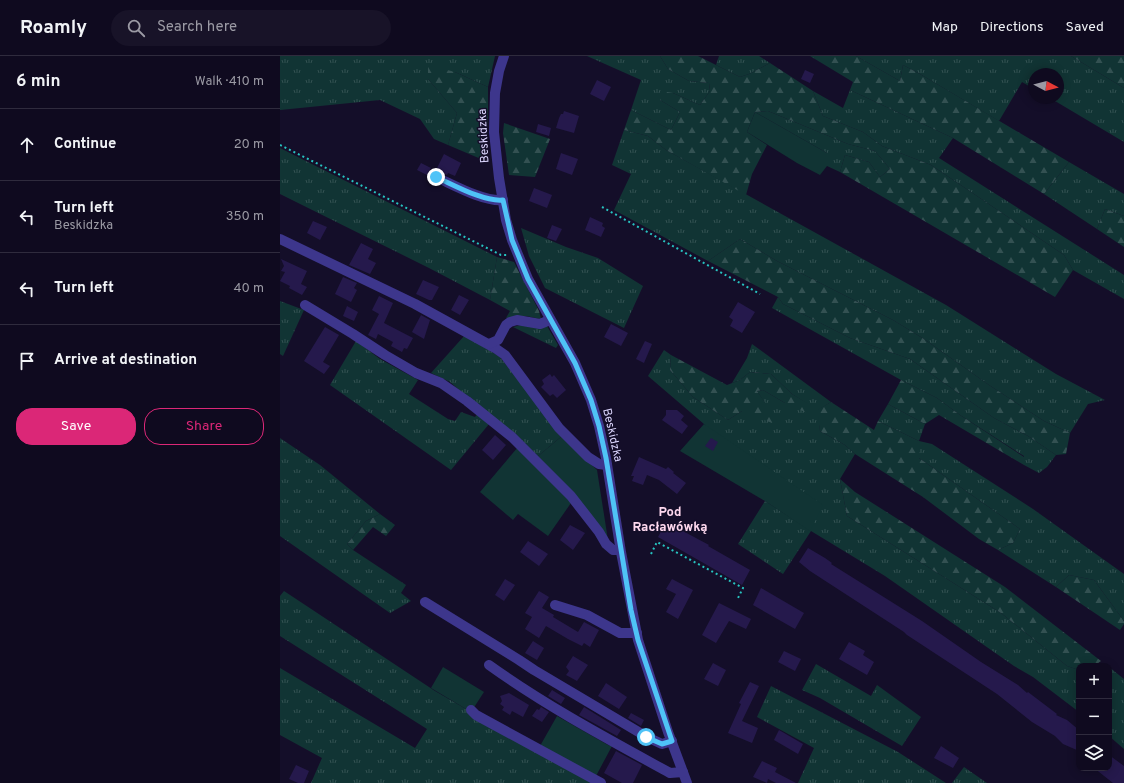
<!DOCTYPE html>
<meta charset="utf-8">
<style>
:root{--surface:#0f0a1f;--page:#181328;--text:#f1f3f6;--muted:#9b9aa4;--line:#2f2b3d;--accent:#db2777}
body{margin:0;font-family:Overpass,sans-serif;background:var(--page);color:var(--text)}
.controls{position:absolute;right:12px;bottom:12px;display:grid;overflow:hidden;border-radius:8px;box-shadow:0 2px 10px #0003}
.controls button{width:36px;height:36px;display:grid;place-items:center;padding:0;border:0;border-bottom:1px solid var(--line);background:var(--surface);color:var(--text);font:20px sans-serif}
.compass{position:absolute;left:748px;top:12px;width:36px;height:36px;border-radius:50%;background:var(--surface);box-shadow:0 2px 10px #0003;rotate:97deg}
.stop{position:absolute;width:12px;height:12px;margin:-9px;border:3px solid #4fc3f7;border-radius:50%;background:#fff}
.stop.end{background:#4fc3f7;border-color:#fff;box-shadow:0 1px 4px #0008}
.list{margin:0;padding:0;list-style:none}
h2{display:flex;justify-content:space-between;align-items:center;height:52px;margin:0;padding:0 16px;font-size:17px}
h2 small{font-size:13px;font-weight:400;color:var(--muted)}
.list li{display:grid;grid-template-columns:26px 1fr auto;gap:12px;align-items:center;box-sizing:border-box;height:72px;padding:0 16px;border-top:1px solid var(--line)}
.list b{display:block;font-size:15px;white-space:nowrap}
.list p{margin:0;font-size:13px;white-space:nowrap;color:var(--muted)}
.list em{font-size:13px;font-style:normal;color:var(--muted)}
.actions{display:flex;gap:8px;padding:12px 16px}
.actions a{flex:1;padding:9px 0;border:1px solid var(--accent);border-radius:16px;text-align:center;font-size:14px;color:var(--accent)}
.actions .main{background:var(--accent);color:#fff}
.icon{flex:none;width:22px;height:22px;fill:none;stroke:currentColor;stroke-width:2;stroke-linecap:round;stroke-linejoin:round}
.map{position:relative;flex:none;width:844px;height:727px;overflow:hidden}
header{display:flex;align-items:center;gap:24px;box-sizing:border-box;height:56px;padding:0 20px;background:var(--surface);border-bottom:1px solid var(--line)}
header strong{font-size:19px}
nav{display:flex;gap:22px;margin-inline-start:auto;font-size:14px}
.search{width:280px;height:36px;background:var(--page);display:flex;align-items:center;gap:10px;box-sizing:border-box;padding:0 14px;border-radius:22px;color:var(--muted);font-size:15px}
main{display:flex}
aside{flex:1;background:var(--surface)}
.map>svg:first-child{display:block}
.grass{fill:url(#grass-tufts)}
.forest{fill:url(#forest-firs)}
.garden{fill:#113434}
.building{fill:#25194c}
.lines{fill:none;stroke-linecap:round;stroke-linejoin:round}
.path{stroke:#27c3c0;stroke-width:2;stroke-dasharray:2 3;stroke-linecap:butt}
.minor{stroke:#3d368c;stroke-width:10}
.route{stroke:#4fc3f7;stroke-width:5}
.labels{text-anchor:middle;stroke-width:3;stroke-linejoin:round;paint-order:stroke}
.street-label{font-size:12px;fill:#ddd7ff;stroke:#140e29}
.neighbourhood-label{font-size:13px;font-weight:bold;fill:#ffd9ef;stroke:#140e29}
</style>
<header>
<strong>Roamly</strong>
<div class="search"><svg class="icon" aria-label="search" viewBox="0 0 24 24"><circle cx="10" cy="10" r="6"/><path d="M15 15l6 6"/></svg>Search here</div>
<nav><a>Map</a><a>Directions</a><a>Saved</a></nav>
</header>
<main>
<aside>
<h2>6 min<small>Walk · 410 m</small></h2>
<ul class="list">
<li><svg class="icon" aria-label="ahead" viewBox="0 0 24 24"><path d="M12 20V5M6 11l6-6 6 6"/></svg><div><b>Continue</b></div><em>20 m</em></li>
<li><svg class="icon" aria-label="left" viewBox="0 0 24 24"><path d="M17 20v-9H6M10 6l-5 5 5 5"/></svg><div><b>Turn left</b><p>Beskidzka</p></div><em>350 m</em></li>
<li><svg class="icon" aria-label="left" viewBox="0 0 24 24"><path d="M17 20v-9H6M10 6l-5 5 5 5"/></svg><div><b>Turn left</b></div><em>40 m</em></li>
<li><svg class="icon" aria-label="arrive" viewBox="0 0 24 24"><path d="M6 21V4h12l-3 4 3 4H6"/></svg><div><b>Arrive at destination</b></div></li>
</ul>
<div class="actions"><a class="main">Save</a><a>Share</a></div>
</aside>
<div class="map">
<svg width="844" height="727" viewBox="0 0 844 727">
<defs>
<pattern id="grass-tufts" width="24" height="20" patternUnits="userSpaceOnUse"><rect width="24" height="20" fill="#113434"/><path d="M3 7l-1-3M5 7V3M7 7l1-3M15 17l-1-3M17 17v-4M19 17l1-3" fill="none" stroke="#335152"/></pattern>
<pattern id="forest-firs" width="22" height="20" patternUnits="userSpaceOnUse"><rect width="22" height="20" fill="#113434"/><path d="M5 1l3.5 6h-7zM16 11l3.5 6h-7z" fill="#335152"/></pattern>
</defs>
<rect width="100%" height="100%" fill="#140e29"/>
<g class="grass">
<path d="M0 0H215L208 31 175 16 148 23 177 57 168 89 154 83 140 63 100 44 0 54Z"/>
<path d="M307 0H380L388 13 409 25 429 27 430 35 420 49 393 37 380 44 400 56 391 74 351 54 361 24Z"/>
<path d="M439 0H479L490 7 469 18 460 21 436 9Z"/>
<path d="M576 0H791L844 32V86L770 42H778V18H754V33L742 26 719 65 640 18 623 9 620 25Z"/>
<path d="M570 34 673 82 659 102 844 219V243L793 214 784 199 651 109 602 90 583 76 543 60 533 35 563 52Z"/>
<path d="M488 55 568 88 595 95 610 113 600 121 589 106 565 99 560 116 547 110V97L475 56Z"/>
<path d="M344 74 368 80 386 94 666 249 776 318 825 344 808 348 790 377 764 365 709 329 644 283 613 264 497 205 460 183 428 205 334 154 351 118 332 109Z"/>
<path d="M0 92 217 201 210 244 149 212 0 138Z"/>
<path d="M789 106 844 138V160L825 153 817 173 764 138Z"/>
<path d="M241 172 286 191 318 202 363 230 344 272 265 232 249 200Z"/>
<path d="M498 241 503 248 570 282 630 303 714 362 748 380 776 399 767 411 759 417 744 409V400L680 359 657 342 621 324 492 252Z"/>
<path d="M0 245 24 254 3 300 0 298Z"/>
<path d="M246 268 267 270 278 289 276 292 233 271Z"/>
<path d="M185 279 220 301 282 380 257 401 170 326 151 317Z"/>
<path d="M76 285 100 303 138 324 129 338 168 363 175 365 181 356 195 361 198 357 209 368 171 414 50 329Z"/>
<path d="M472 288 551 346 538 354 540 375 565 389 575 398 560 423 567 460 721 557 787 610 799 614V656L753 621 734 610 605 520 531 475 503 518 458 488 485 445 530 474 424 368 368 320 384 294 391 299 390 314 413 341 448 364 462 355 485 347 477 335 483 334 505 347 528 348 512 338 491 318 470 316 460 324 452 327 467 302Z"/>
<path d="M608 348 645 368 639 385 652 388 753 453 844 518V565L814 524 789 519 776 531 718 494 733 487 740 473 639 402V385L598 365Z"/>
<path d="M0 382 40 409 100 458 86 465 67 488 73 494 126 529 121 537 131 545 110 557 0 480Z"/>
<path d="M4 535 155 635 314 727H31L42 702 0 679V612L135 692 147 673 0 580V540Z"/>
<path d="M536 608 591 640 597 629 641 661 622 690 540 642 522 634Z"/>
<path d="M829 611 844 623V693L829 680Z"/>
<path d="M491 630 618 696 666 727H518L534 692 477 661Z"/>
<path d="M684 711 707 727H672Z"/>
</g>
<g class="forest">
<path d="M380 0H418L460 21 469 18 490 7 533 35 543 60 583 76 602 90 651 109 784 199 793 214 775 241 560 116 565 99 589 106 600 121 610 113 595 95 568 88 488 55 475 56 467 76 487 89 472 118 466 139 386 94 368 80 344 74 351 54 391 74 400 56 380 44 381 35 393 37 420 49 430 35 429 27 409 25 388 13Z"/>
<path d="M530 0H576L620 25 623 9 640 18 789 106 764 138 673 82 570 34 573 26Z"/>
<path d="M791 0H844V32Z"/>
<path d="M148 9 175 16 208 31V106L168 89 177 57 148 23Z"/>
<path d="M224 67 270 83 255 121 229 119 223 77Z"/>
<path d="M825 153 844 160V191L817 173Z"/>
<path d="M460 183 497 205 613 264 644 283 709 329 764 365 790 377 786 398 776 399 748 380 714 362 630 303 570 282 503 248 498 241 428 205Z"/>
<path d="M217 201 234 206 259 255 261 263 246 260 226 262 230 255 210 244Z"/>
<path d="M391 299 447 329 460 324 470 316 491 318 512 338 529 348 527 357 505 347 483 334 477 335 495 361 492 367 462 355 448 364 413 341 390 314Z"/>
<path d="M621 324 657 342 680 359 744 401V409L659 359 645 368 608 348Z"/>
<path d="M551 346 594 374 598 365 639 385V402L740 473 733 487 718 494 699 483 643 441 575 398 565 389 540 375 537 354Z"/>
<path d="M560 423 575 436 725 531 821 605 814 610H799V614L787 610 721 557 567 460Z"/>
<path d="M100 458 115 469 106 480 93 471 73 494 67 488 86 465Z"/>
<path d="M789 519 814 524 844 565V568L840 574 776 531Z"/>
</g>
<g class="garden">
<path d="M475 56 547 97V110L540 119 517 107 467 76Z"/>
<path d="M424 368 543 449 530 475 485 445 400 395Z"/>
<path d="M282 380 317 414 328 484 257 401Z"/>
<path d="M238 391 288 443 291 447 268 480 238 458 233 464 200 436Z"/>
<path d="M163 611 204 636 191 656 151 632Z"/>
<path d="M277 660 328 689 332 690 316 720 260 690Z"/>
</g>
<g class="building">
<path d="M525 14 534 18 530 27 521 23Z"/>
<path d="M317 24 331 31 324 45 310 38Z"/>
<path d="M284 55 299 60 294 77 276 72 279 62 281 58H283Z"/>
<path d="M258 68 271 72 269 80 256 76Z"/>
<path d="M281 97 298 103 292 119 276 113Z"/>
<path d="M164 98 181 107 175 120 168 117 167 119 156 114Z"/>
<path d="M141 107 151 112 147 119 137 114Z"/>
<path d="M254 132 272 139 267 152 249 145Z"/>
<path d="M310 161 323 167 322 170 325 172 321 181 305 174Z"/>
<path d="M33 165 47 171 40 184 27 177Z"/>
<path d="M272 169 282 173 276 185 267 182Z"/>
<path d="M81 187 93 193 88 203 96 207 90 218 69 209Z"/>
<path d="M1 203 27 215 21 228 27 231 22 239 9 232 10 230 0 225 5 216 1 215 4 210Z"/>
<path d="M63 221 77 227 74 232 77 234 71 246 55 238Z"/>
<path d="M143 224 159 231 152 244H149L136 238Z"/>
<path d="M179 239 189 244 180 259 171 254Z"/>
<path d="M99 240 113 247 104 267 133 282 127 293 124 292 122 296 111 290 113 286 98 278 96 283 88 279 99 258 92 254Z"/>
<path d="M458 246 475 256 462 277 450 270 453 264 449 261Z"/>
<path d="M67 250 78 256 74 265 63 260Z"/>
<path d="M141 259 150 264 144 283 132 276Z"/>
<path d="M331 268 348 277 341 290 324 281Z"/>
<path d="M45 271 59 279 43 306 50 310 44 318 24 305Z"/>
<path d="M365 285 372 288 364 307 356 303Z"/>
<path d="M270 318 272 321 274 319 286 334 277 342 273 338 270 340 261 331 264 328 262 324Z"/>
<path d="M386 354H397L404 360 401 364 408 370 402 378 382 364 386 359Z"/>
<path d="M215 379 226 389 213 404 202 394Z"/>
<path d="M431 382 438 386 433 395 425 390Z"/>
<path d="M359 401 386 413 388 411 394 416 393 417 406 427 397 438 379 424 367 419 363 429 352 425 354 420H351Z"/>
<path d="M386 466 429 489 428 490 470 514 462 529 378 481Z"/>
<path d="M290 469 305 477 293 494 280 484Z"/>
<path d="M248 485 268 498 259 510 240 496Z"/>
<path d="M528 492 545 502 552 507 551 508 642 565 701 606 738 629 747 637 748 636 777 658 776 659 787 664 799 674V695L783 688 775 680 752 666 717 638 627 579 624 576 530 515 519 506Z"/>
<path d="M225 523 235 529 224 545 215 539Z"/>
<path d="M392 523 413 534 398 563 386 556 396 538 386 533Z"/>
<path d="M481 532 524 557 515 573 473 549Z"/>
<path d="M259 535 269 541 262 552 274 559 273 561 298 576 304 566 319 574 310 591 304 587 302 590 288 583 266 570 259 582 245 573 252 561 245 557Z"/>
<path d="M439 547 471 563 466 573 449 565 436 587 422 579Z"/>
<path d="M253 585 264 592 257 604 245 597Z"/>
<path d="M569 586 585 595 583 599 594 606 587 619 559 603Z"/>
<path d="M504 595 521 603 515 615 498 606Z"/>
<path d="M293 600 308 609 297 625 286 619 289 615 286 611Z"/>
<path d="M433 607 446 614 438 630 424 623Z"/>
<path d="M470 626 479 630 462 665 478 672 472 687 448 677 461 648 459 647Z"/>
<path d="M326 627 347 641 339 653 318 640Z"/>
<path d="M272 634 285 642 281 648 268 640Z"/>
<path d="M229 637 249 649 243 661 232 655 230 659 222 654 224 651 220 648 222 645 220 640Z"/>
<path d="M261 651 269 656 262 666 252 660 257 653 259 654Z"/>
<path d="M304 651 341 674 337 680 299 659Z"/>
<path d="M351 657 364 664 361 670 348 662Z"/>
<path d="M499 674 523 688 518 698 494 684Z"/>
<path d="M661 690 679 702 673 712 654 702Z"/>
<path d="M336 695 362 709 353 727H342L324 717Z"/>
<path d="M829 699 844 710V727H833L814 712H829Z"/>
<path d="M482 705 497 712 495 716 516 727H496L488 723 487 727 473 721Z"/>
<path d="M16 709 29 715 24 727H18L9 723Z"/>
</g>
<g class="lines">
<g class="path">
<path d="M0 89 221 199H227"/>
<path d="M322 151 480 238"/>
<path d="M371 498 377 486 463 532 457 544"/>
</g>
<g class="minor">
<path d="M224 0 219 15 215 37 214 76 219 122 226 164 232 184 248 223 295 307 311 344 319 370 326 402 341 496 358 584 388 676 407 727"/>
<path d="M156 121C174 129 204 146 223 144"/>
<path d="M0 183 135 248 215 292 225 299 279 372 308 401 319 408 327 409"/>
<path d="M25 249 73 278 105 299 136 317 161 327 187 345 232 381 291 440 319 476 326 488 333 494H340"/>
<path d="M209 288 218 284 226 269 230 266 237 264 260 268 270 264"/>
<path d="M145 546 239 604 254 614 367 681 382 688 392 685"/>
<path d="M275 549 307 559 340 577H357"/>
<path d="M209 609C266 650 328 683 390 717L403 716"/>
<path d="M191 654 196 659 321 727"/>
</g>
</g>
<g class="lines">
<path class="route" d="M156 121C174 129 204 146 223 144L232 184 248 223 295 307 311 344 319 370 326 402 351 554 358 584 392 685 382 688 366 681"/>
</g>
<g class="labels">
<g class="street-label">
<text transform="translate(203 80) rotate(-93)" y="4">Beskidzka</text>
<text transform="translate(333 379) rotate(77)" y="4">Beskidzka</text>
</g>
<g class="neighbourhood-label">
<text x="390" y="460">Pod<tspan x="390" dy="15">Racławówką</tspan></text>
</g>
</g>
</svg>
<div class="controls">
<button>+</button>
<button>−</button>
<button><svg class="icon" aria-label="layers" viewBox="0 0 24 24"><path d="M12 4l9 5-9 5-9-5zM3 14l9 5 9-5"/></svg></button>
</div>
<svg class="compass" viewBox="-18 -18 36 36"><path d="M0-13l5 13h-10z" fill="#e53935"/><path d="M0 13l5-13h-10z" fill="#9b9aa4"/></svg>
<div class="stop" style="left:366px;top:681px"></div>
<div class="stop end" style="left:156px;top:121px"></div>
</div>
</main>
